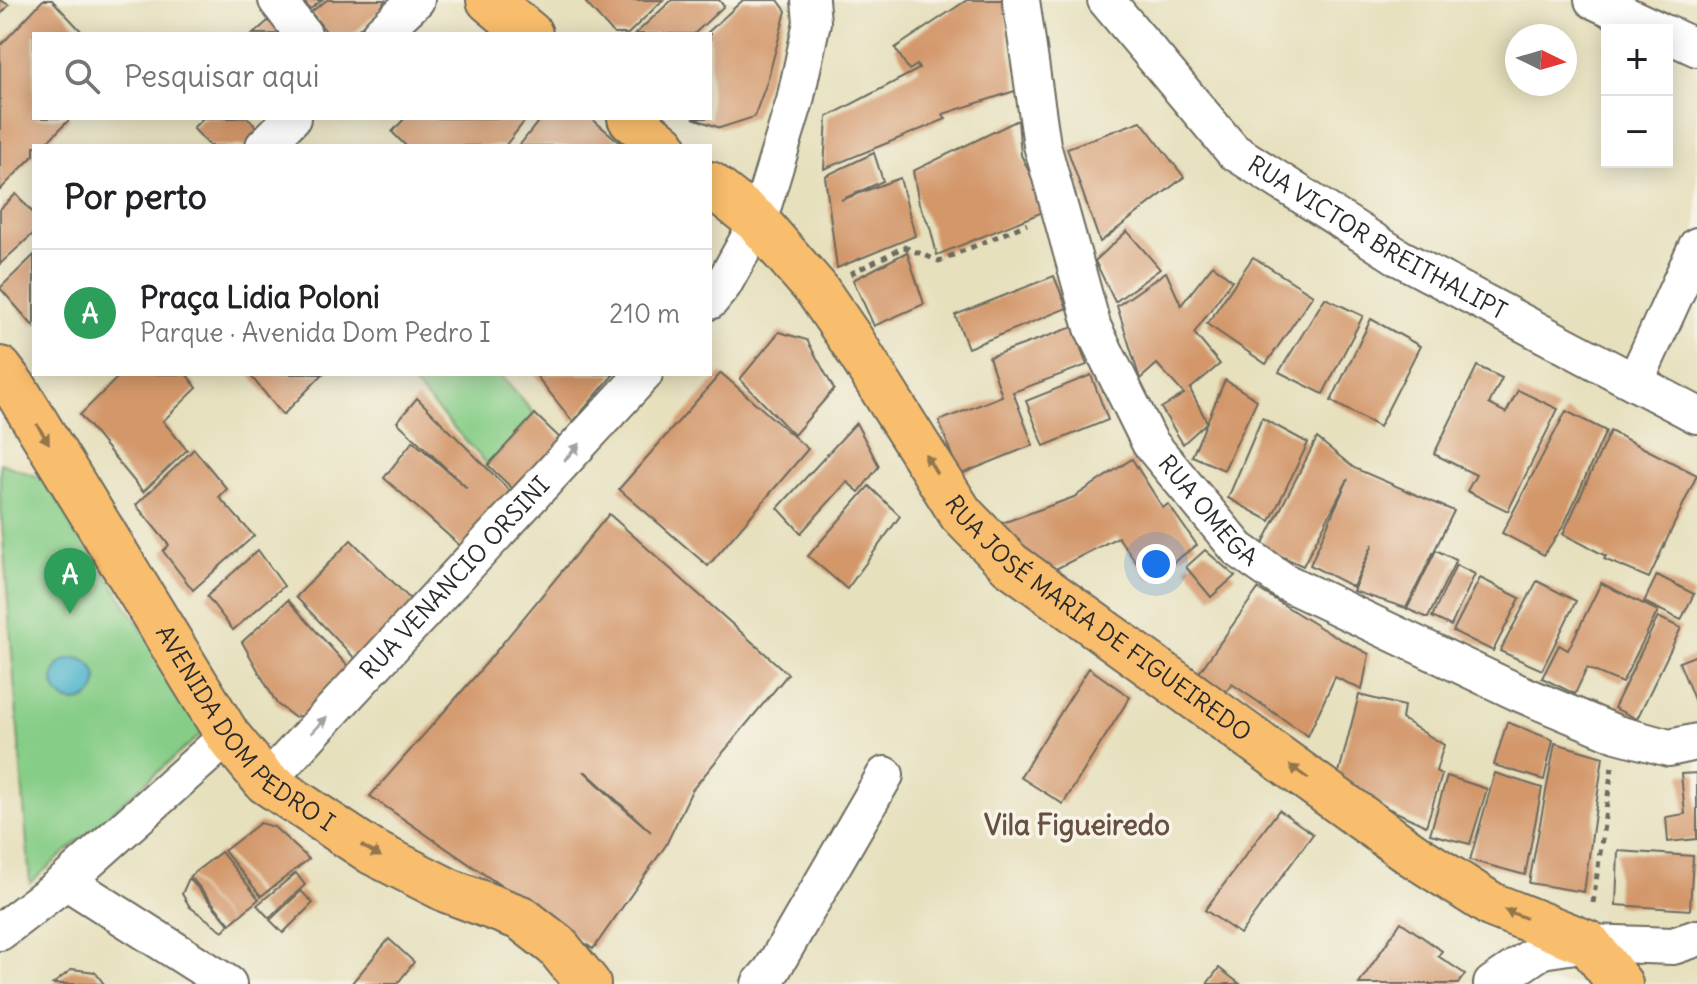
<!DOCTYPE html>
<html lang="pt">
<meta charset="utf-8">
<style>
:root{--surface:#fff;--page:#f6f6f6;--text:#202124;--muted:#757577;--line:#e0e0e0;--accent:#1f6fb2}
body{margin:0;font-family:Delius,sans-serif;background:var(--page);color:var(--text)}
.controls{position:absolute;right:24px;top:24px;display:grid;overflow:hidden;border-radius:0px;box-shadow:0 4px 20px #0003}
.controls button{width:72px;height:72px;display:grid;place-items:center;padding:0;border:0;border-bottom:2px solid var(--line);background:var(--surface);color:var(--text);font:40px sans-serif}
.compass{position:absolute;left:1505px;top:24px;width:72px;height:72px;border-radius:50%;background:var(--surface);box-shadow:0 4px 20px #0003;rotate:95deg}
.you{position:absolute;left:1156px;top:564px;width:28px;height:28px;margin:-20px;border:6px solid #fff;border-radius:50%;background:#1a73e8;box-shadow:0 0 0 12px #1a73e833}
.badge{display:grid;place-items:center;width:52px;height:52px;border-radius:50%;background:var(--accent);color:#fff;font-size:26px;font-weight:700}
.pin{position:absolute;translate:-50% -66px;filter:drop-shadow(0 2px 4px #0008)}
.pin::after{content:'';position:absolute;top:42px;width:28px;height:24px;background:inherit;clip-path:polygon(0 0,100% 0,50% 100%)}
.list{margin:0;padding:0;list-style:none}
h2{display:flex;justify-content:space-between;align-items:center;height:104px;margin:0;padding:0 32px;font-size:34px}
h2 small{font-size:26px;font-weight:400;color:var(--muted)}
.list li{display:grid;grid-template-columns:52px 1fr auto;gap:24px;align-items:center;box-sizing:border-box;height:128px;padding:0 32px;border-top:2px solid var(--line)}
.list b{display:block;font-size:30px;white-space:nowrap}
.list p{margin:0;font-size:26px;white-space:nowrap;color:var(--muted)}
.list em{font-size:26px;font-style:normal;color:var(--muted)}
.icon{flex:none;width:44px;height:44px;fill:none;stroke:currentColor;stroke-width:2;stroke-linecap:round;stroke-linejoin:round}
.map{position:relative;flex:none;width:1697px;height:984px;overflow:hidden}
.search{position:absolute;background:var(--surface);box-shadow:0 4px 20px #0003;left:32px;top:32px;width:680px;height:88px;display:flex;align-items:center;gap:20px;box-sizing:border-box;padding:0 28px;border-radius:0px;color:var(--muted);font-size:30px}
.panel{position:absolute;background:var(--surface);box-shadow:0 4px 20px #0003;left:32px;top:144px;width:680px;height:232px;border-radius:0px}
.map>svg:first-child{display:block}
.green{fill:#86cd87;stroke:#587c59;stroke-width:2}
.water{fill:#4fb6ce;stroke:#3d707c;stroke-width:2}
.building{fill:#d3976a;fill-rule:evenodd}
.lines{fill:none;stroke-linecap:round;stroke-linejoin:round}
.minor-casing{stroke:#6c6a5e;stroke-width:40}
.major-casing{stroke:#6c6a5e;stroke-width:48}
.path{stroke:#6c6a5e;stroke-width:5;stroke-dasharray:6 6;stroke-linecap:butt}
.minor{stroke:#fff;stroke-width:36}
.major{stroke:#f9be6d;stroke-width:44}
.oneway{fill:#92744c}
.oneway2{fill:#a0a0a0}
.labels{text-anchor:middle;stroke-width:7;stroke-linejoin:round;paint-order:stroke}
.street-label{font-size:24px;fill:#2b2b2b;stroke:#f7f3e8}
.quarter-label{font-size:28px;font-weight:bold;fill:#665141;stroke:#f7f3e8}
</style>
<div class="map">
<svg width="1697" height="984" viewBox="0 0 1697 984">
<rect width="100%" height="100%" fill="#f7f3e8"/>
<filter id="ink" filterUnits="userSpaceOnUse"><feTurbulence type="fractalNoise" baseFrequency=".0125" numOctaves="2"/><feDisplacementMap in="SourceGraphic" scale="16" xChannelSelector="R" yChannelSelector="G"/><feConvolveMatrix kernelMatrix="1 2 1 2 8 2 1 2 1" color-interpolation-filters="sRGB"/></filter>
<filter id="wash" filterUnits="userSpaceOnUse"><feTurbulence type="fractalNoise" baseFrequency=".006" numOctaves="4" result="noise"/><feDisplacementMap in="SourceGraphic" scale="32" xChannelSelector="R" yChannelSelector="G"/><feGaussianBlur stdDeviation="1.8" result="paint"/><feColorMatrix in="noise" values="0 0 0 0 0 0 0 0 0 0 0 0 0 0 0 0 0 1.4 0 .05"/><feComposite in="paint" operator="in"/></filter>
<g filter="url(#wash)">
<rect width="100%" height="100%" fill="#e6e0bd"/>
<g class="green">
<path d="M404 374H499L535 414 488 465Z"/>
<path d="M0 463 44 479 207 729 30 883 0 499Z"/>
</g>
<circle class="water" cx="75" cy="680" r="22"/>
<g id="blocks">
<g class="building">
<path d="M0 0 9 5 0 15Z"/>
<path d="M43 0H52L84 34H34V118H71L43 146H34V155L0 190V46Z"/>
<path d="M303 0H322L310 9Z"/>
<path d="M327 0H385L380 10 353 34H328L311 12Z"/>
<path d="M590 0H663L628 34H614L586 3Z"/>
<path d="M672 0H719L724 6 694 34H635Z"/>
<path d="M743 0H778L786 11 767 82 754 117 720 128 693 118H710V34H706Z"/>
<path d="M967 0H1006L1008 40 1018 90 943 114 946 119 824 169 827 117 919 69 917 65 909 70 895 48Z"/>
<path d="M275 15 290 34H253Z"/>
<path d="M203 118H248L261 132 246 146H210L193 128Z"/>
<path d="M405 118H527L505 146H406L392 132Z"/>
<path d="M541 118H591L624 146H519Z"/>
<path d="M1018 120 1021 155 1034 182 1043 212 937 255 930 227 919 204 913 171Z"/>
<path d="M1141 121 1184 177 1100 242 1067 148Z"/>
<path d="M874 153 883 181 841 200 900 178 915 236 837 268 825 176Z"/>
<path d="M16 194 34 214V233L0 264V209Z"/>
<path d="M1127 231 1160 269 1115 302 1095 261Z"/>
<path d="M907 252 924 304 874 326 853 280Z"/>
<path d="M34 255V327L0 288Z"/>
<path d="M1253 257 1313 295 1266 364 1207 324Z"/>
<path d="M1213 265 1232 280 1194 333 1220 364 1190 389 1207 422 1225 380 1257 400 1224 470 1192 456 1207 422 1183 444 1161 408 1184 394 1157 364 1140 379 1117 306 1166 272 1181 305Z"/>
<path d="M1054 276 1067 308 968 348 955 315Z"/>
<path d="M1325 298 1363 316 1323 394 1279 372Z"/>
<path d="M1371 319 1420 346 1379 427 1331 401Z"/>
<path d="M1073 327 1087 365 1013 392 1033 445 959 475 939 421 1002 396 989 357Z"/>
<path d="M779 332 807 340 834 389 794 435 740 379Z"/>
<path d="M1477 366 1502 378 1489 404 1506 413 1518 390 1558 409 1508 511 1467 491 1476 475 1434 454Z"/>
<path d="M721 373 808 449 708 566 619 489Z"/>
<path d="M121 374H186L197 388 163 421 187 450 143 492 80 415Z"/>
<path d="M249 374H323L283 415Z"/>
<path d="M535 374H614L573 422Z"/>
<path d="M1091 375 1108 420 1044 446 1026 401Z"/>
<path d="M417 398 517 498 466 551 384 478 413 441 467 488 397 422Z"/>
<path d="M1566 411 1606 431 1564 525 1544 555 1502 533Z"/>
<path d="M535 414 565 443 518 494 488 465Z"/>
<path d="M1262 418 1308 443 1270 521 1228 498Z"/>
<path d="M856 423 879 466 859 492 847 482 801 533 778 508Z"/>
<path d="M1610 431 1697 475 1649 578 1604 559 1606 556 1563 534Z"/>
<path d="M1317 438 1354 468 1454 511 1406 608 1353 591 1373 544 1353 587 1310 565 1348 479 1303 566 1261 547Z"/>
<path d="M194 449 227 489 219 497 254 536 193 590 163 551 169 545 136 505Z"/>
<path d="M1132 459 1163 508 1168 504 1197 545 1149 580 1118 537 1048 573 997 525 1074 497Z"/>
<path d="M869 486 900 516 847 589 808 556Z"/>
<path d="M609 514 788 674 692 790 666 845 593 949 370 796 478 673ZM585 772H586L651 832 613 799Z"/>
<path d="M351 540 419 608 363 667 296 597Z"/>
<path d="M258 550 284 586 233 630 207 596Z"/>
<path d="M1205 550 1235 576 1211 597 1186 567Z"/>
<path d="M1436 550 1456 560 1428 618 1407 609Z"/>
<path d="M1456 565 1475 574 1451 626 1432 617Z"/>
<path d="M1657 575 1694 594 1681 620 1644 602Z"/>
<path d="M1480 578 1520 598 1493 651 1453 631Z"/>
<path d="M1537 581 1576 601 1542 670 1500 651Z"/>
<path d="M1601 583 1658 611 1622 683 1587 668 1575 694 1542 678 1559 645 1568 650Z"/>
<path d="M1258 589 1329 633 1369 654 1362 690 1335 677 1308 736 1232 684 1223 696 1196 677Z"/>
<path d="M288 600 354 673 317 713 294 717 277 704 242 642Z"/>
<path d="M1658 617 1681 628 1637 719 1614 708Z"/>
<path d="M1697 655V707L1679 662Z"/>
<path d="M1089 668 1130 697 1063 804 1020 777Z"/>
<path d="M1359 695 1404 706 1402 719 1444 745 1436 771 1442 775 1426 826 1336 784Z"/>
<path d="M1507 722 1553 740 1544 780 1494 765Z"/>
<path d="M1555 743 1603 757 1584 892 1529 883Z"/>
<path d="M1495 773 1542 788 1525 875 1470 860Z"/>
<path d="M1697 773V839L1668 842 1666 817 1685 814 1681 774Z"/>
<path d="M1447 776 1487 789 1470 844 1430 834Z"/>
<path d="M1279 810 1313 834 1240 934 1205 910Z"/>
<path d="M260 823 274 827 309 859 261 896 224 851Z"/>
<path d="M1618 851 1693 856 1690 910 1616 905Z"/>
<path d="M221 852 259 899 230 924 190 876Z"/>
<path d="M296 873 305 885 269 918 257 905Z"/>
<path d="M189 878 229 924 223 931 190 907 182 894Z"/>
<path d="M301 891 313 903 283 933 270 920Z"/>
<path d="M1401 922 1442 951 1438 956 1465 974 1458 984H1359Z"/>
<path d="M389 939 414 962 397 984H351Z"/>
<path d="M1219 968 1240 984H1207Z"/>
<path d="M72 969 95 972 104 984H53Z"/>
</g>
</g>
</g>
<g filter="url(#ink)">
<use href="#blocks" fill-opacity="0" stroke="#6c6a5e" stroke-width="2"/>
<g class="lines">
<defs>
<g id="minor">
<path d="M277 0 303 34"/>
<path id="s1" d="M1021 0 1042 145 1093 328 1150 443 1238 549 1285 582 1517 692 1617 734 1669 748 1697 742"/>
<path id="s2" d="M1106 0 1233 151 1400 258 1697 415"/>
<path d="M1593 0 1658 30"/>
<path d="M380 34 416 0"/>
<path d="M1667 34 1697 48"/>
<path d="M264 146 292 118"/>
<path d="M710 301 723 285 758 222 795 101 812 22 810 0"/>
<path d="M1635 382 1697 246"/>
<path id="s3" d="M266 782 644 374"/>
<path d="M66 881 228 984"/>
<path d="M0 932 66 881 228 736"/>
<path d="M760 984 772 970 885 775"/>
<path d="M1492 984 1542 950 1588 943 1673 946 1697 938"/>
</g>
<g id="major">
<path d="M489 0 530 34"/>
<path d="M630 118 664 146"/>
<path id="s4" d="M710 184 758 222 817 290 852 341 961 514 1010 564 1412 854 1492 905 1588 943 1620 984"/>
<path id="s5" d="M0 369 16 390 228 736 266 782 372 852 449 891 521 918 557 946 588 984"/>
</g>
</defs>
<use href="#minor" class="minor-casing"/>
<use href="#major" class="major-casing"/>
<g class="path">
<path d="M850 274 904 247 939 261 1027 224"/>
<path d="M1593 903 1612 767"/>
</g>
<use href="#minor" class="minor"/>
<use href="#major" class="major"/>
</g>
<defs><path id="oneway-solid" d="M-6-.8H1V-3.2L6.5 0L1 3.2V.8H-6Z" transform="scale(2)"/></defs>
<g class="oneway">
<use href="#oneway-solid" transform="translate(43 434) rotate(58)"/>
<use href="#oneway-solid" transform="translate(931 464) rotate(-121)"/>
<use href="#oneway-solid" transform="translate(1299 772) rotate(-144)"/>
<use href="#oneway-solid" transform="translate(371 851) rotate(30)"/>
<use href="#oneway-solid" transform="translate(1515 914) rotate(-159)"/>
</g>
<g class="oneway2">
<use href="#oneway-solid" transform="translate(572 452) rotate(-47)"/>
<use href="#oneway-solid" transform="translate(319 725) rotate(-47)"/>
</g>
</g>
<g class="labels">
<g class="street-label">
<text dy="8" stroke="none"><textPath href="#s2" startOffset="366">RUA VICTOR BREITHALIPT</textPath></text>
<text dy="8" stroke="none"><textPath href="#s1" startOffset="554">RUA OMEGA</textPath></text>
<text dy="8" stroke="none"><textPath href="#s3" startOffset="278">RUA VENANCIO ORSINI</textPath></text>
<text dy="8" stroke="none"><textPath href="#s4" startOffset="590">RUA JOSÉ MARIA DE FIGUEIREDO</textPath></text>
<text dy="8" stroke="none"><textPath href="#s5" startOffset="438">AVENIDA DOM PEDRO I</textPath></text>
</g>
<g class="quarter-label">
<text x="1077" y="835">Vila Figueiredo</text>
</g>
</g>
</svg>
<div class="controls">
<button>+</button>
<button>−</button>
</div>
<svg class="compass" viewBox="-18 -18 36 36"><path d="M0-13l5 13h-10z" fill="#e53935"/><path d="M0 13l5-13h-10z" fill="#757577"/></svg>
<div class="you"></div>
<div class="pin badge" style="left:70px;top:614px;background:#2e9e5b">A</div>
<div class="search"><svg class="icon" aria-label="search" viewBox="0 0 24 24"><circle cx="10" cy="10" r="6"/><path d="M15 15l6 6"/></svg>Pesquisar aqui</div>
<section class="panel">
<h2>Por perto<small></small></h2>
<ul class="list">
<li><span class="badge" style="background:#2e9e5b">A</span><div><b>Praça Lidia Poloni</b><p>Parque · Avenida Dom Pedro I</p></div><em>210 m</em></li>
</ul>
</section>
</div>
